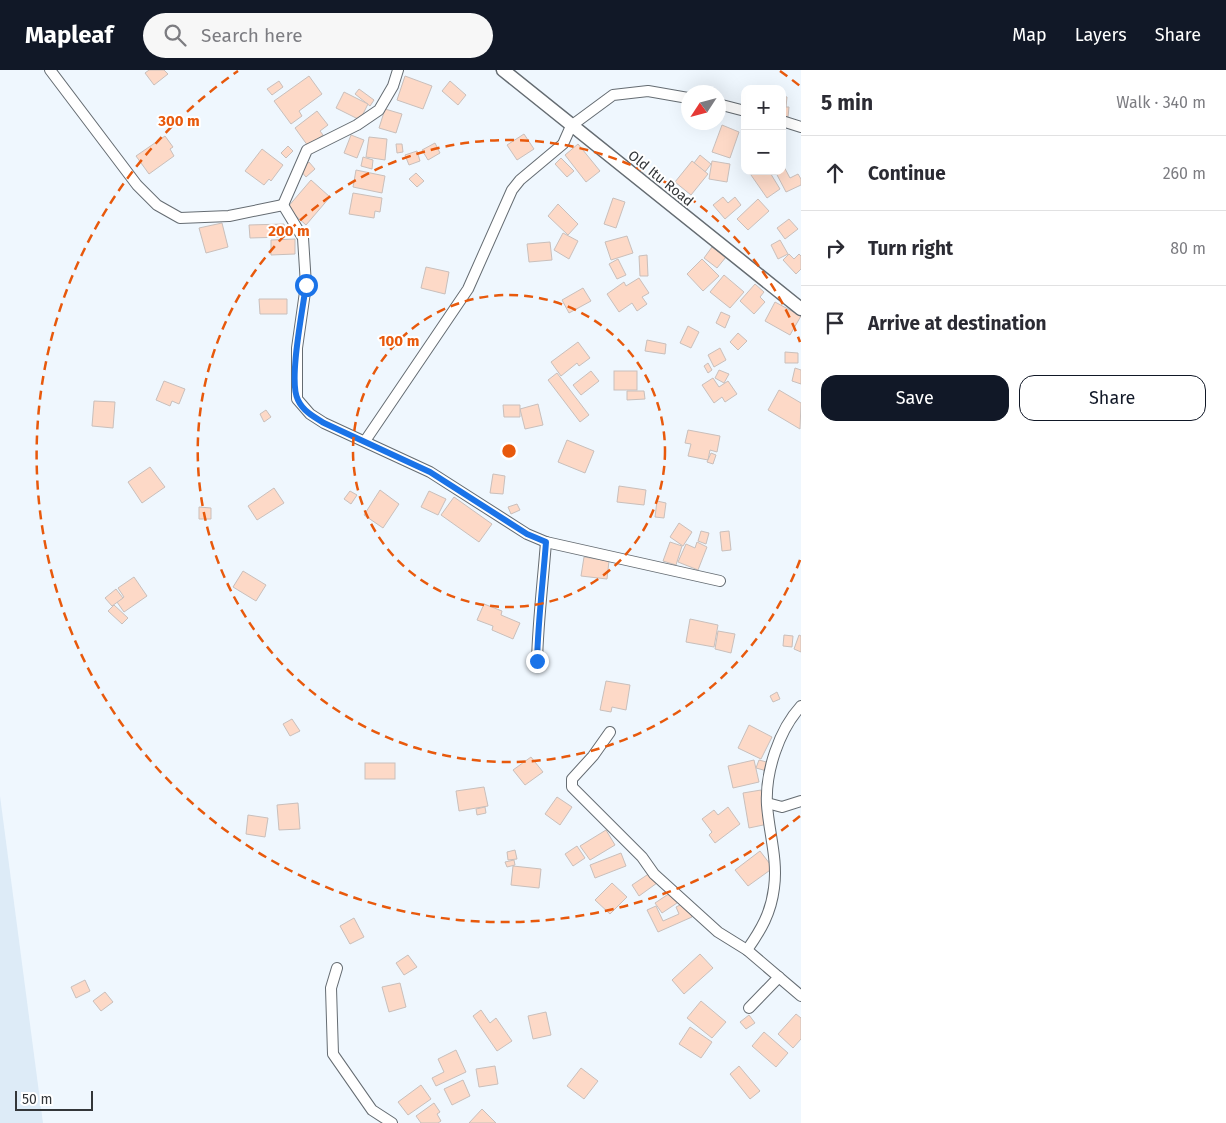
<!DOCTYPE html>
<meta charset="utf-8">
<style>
:root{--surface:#fff;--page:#f7f7f7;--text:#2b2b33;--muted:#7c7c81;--line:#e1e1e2;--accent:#111827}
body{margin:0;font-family:"Fira Sans",sans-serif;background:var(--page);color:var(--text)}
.controls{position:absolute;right:15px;top:15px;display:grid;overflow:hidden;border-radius:10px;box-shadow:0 5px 20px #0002}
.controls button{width:45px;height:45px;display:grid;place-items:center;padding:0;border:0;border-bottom:1px solid var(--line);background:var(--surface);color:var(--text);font:25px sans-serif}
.compass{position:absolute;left:681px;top:15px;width:45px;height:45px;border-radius:50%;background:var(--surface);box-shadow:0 5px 20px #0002;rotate:234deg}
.scale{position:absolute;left:15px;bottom:12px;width:78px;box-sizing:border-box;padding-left:5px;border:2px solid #333639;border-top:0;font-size:14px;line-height:18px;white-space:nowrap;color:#333639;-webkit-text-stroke:4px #fff;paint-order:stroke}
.stop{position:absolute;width:15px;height:15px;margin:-11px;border:4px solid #1a73e8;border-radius:50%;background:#fff}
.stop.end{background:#1a73e8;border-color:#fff;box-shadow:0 1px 5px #0008}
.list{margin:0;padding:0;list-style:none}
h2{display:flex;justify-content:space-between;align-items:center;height:65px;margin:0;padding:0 20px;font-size:21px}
h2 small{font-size:16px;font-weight:400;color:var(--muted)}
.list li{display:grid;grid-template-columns:32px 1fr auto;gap:15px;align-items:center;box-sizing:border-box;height:75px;padding:0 20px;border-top:1px solid var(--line)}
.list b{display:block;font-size:19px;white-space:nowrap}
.list em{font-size:16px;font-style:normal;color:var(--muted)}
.actions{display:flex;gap:10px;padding:15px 20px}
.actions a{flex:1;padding:11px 0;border:1px solid var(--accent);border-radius:15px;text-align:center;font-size:18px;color:var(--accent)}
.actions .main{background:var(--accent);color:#fff}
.icon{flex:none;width:28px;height:28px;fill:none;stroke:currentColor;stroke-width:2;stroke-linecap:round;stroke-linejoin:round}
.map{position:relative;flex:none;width:801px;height:1053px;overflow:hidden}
header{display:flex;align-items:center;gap:30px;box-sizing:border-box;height:70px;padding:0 25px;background:var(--accent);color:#fff}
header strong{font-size:24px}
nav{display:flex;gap:28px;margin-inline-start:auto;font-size:18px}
.search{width:350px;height:45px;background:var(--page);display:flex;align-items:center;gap:12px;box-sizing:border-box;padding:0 18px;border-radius:28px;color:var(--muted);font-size:19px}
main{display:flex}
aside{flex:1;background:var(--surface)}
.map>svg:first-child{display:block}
.built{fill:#ddebf7}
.building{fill:#fdd9c7;stroke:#c9bfbb}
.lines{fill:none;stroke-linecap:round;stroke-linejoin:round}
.minor-casing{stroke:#656c72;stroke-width:12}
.tertiary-casing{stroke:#656c72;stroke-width:15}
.minor{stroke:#fff;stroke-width:10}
.tertiary{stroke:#fff;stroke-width:12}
.route{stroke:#1a73e8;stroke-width:6}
.ring{fill:none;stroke:#e8590c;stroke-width:2.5;stroke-dasharray:9 6}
.labels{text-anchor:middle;stroke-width:4;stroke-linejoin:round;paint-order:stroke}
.street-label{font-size:14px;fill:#333639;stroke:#fff}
.centre{fill:#e8590c;stroke:#fff;stroke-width:2.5}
.ring-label{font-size:15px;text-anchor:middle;font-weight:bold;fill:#e8590c;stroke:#fff;stroke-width:4;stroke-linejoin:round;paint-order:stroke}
</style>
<header>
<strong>Mapleaf</strong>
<div class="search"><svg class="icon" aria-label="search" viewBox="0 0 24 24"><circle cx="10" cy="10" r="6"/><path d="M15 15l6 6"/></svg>Search here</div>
<nav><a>Map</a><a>Layers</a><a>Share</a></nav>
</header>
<main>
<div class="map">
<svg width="801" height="1053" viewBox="0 0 801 1053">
<rect width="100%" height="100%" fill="#eff7fe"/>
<path class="built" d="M0 726 43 1053H0Z"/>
<g class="building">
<path d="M149 0H164L168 4 154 15 145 3Z"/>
<path d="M309 6 322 24 299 41 302 46 291 54 274 31Z"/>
<path d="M405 6 432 16 423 39 397 30Z"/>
<path d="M279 11 283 17 272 25 267 19Z"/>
<path d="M450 11 466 25 458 35 442 21Z"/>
<path d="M359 19 374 30 370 36 355 24Z"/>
<path d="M344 22 368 34 360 50 336 38Z"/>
<path d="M782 26 787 27 786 37H789L788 47 782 46Z"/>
<path d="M385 39 402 44 396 63 379 58Z"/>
<path d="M317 41 328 55 320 61 323 65 308 76 295 58Z"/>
<path d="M722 55 739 62 730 88 712 82Z"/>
<path d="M524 64 534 79 517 90 507 75Z"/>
<path d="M351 65 364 70 357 88 344 83Z"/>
<path d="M165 66 173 77 170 79 174 86 149 104 136 86Z"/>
<path d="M369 67 387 69 385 90 366 87Z"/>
<path d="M435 73 440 83 428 90 422 80Z"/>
<path d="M396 74H402L403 82 397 83Z"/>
<path d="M578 74 600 101 586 112 565 85Z"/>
<path d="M288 76 293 81 286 88 281 83Z"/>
<path d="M262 79 283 95 271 111 269 109 264 115 245 101Z"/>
<path d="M417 81 420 91 409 95 405 85Z"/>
<path d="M700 85 711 94 705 102 694 93Z"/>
<path d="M363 87 373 90 372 99 361 96Z"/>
<path d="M561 88 574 101 567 107 555 94Z"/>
<path d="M692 91 708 104 691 125 675 112Z"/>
<path d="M712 91 730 94 727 112 709 109Z"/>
<path d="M309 92 315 99 306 107 300 100Z"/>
<path d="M782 93 790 108 798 104 801 109V115L786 122 775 101H782Z"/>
<path d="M356 100 385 106 382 123 353 117Z"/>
<path d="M757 101H769L780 119 767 128 751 105Z"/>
<path d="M416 103 424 111 417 117 409 109Z"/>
<path d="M311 110 330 127 306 155 287 138Z"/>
<path d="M353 123 382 128 380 142 375 141 374 148 349 144Z"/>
<path d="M723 127 728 133 735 127 741 135 725 149 713 135Z"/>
<path d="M613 128 625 132 616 158 604 154Z"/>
<path d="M758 129 769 141 748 160 737 149Z"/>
<path d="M558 134 578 154 568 165 548 146Z"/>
<path d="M789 149 798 159 785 169 777 158Z"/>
<path d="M222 153 228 177 206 183 199 158Z"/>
<path d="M284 154 285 167 250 168 249 155Z"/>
<path d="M563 163 578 171 569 189 554 180Z"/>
<path d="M627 166 633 183 611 190 605 172Z"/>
<path d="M295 169V184L271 185V170Z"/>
<path d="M780 170 788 184 778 189 771 175Z"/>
<path d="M550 172 552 190 529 192 527 174Z"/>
<path d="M712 177 726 187 717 198 704 188Z"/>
<path d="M789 184 794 189 799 184 801 186V199L796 204 783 190Z"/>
<path d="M647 185 648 206H640L639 186Z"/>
<path d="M618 189 626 205 617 209 609 194Z"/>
<path d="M702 189 719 206 703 221 687 204Z"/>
<path d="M426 197 449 202 445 224 421 218Z"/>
<path d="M724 205 744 222 730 238 710 222Z"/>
<path d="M639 208 649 223 642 227 647 234 637 241 632 233 619 242 607 224 624 212 626 216Z"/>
<path d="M755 214 764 222 760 227 765 232 754 244 740 231Z"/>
<path d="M583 218 591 231 569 243 562 230Z"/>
<path d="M259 229H287V244H260Z"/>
<path d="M775 232 801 246 790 265 765 251Z"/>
<path d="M721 242 730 246 725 258 716 253Z"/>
<path d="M688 256 699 262 691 278 680 273Z"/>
<path d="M738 263 747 271 738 280 730 272Z"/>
<path d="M647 270 666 274 665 284 645 281Z"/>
<path d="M578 272 590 288 579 296 577 293 561 306 551 292Z"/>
<path d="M720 278 726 290 714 297 708 285Z"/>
<path d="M785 282 798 283V293H785Z"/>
<path d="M708 293 712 300 708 303 704 296Z"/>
<path d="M795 298 801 300V314L792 311Z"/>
<path d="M719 300 729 304 724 313 715 308Z"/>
<path d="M591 301 599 311 581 325 573 315Z"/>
<rect x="614" y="301" width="23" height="19"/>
<path d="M557 303 589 345 580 352 548 310Z"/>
<path d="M713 308 719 317 728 311 737 324 725 332 722 327 714 333 702 315Z"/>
<path d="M164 311 185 319 179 334 172 331 170 336 156 330Z"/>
<path d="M779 320 801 333 800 359 768 340Z"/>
<path d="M627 321H644L645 329 627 330Z"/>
<path d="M94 331 115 332 113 358 92 356Z"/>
<path d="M538 334 543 355 525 359 520 339Z"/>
<path d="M503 335H520V347H504Z"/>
<path d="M266 340 271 347 264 352 260 344Z"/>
<path d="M688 360 720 366 717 382 710 380 708 390 688 386 691 374 685 373Z"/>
<path d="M567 370 594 381 585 403 558 392Z"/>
<path d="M711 383 716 385 713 394 707 392Z"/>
<path d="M150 397 165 417 142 433 128 412Z"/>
<path d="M493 404 505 406 503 424 490 423Z"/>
<path d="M619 416 646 420 644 435 617 432Z"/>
<path d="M274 418 284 433 257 450 248 436Z"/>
<path d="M380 420 399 434 383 458 364 445Z"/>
<path d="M350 421 357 425 351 434 344 429Z"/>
<path d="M429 421 446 429 438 445 421 437Z"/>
<path d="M454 427 492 454 479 472 441 445Z"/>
<path d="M657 431 666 433 664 448 655 447Z"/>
<path d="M517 434 520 440 511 444 508 437Z"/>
<path d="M199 437 211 438V449H199Z"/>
<path d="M679 453 692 462 683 476 670 467Z"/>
<path d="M701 461 709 463 706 474 698 471Z"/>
<path d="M729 461 731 480 722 481 720 462Z"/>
<path d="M670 472 682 476 676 495 663 491Z"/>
<path d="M697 472 707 477 698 500 678 492 686 474 695 478Z"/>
<path d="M584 487 609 491 607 509 581 506Z"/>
<path d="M243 501 266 515 256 531 233 517Z"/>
<path d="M134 507 147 526 124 542 117 532 124 527 118 518Z"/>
<path d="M116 519 123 528 112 536 105 528Z"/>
<path d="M484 534 502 541 501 545 520 553 513 569 492 560 493 556 477 550Z"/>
<path d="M114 535 128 548 122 554 108 541Z"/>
<path d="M690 549 718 555 714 577 686 572Z"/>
<path d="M718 561 735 564 731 583 715 579Z"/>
<path d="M784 565 793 566 792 577 783 576Z"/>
<path d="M799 565 801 566V582L794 579Z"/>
<path d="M606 611 630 615 626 640 612 637 611 642 600 640Z"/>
<path d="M777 622 780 629 773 632 770 626Z"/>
<path d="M292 649 300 661 290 666 283 654Z"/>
<path d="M749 655 772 667 761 689 738 678Z"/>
<path d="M531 687 543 702 525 715 513 700Z"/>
<path d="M754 690 759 712 733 718 728 696Z"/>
<path d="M759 690 770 693 767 701 756 698Z"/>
<rect x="365" y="693" width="30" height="16"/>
<path d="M484 717 488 736 459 741 456 721Z"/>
<path d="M761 720 768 754 749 758 743 723Z"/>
<path d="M557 727 572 737 560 755 545 744Z"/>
<path d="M298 733 300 759 279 760 277 735Z"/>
<path d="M485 737 486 743 477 745 476 739Z"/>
<path d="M728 737 740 754 715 773 709 765 712 762 702 749 714 740 718 745Z"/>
<path d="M248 745 268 748 265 767 246 764Z"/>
<path d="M606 760 615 775 590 790 580 776Z"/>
<path d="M577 776 585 788 573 796 565 784Z"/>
<path d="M515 780 517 789 508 790 507 782Z"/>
<path d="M760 781 773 798 748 816 735 800Z"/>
<path d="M621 783 626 796 595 808 590 795Z"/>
<path d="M514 790 515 795 507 797 505 792Z"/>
<path d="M513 796 541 799 539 818 511 815Z"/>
<path d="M650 803 657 813 639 826 632 815Z"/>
<path d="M612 813 627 827 610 844 595 830Z"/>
<path d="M673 821 680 831 662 843 655 833Z"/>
<path d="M686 832 692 847 658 862 647 840 656 836 663 851 679 844 676 837Z"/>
<path d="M354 848 364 867 350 874 340 856Z"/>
<path d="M700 884 713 898 684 924 672 910Z"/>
<path d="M408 885 417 897 404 905 396 893Z"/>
<path d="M85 910 90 921 76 928 71 917Z"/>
<path d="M400 913 406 937 389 942 382 917Z"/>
<path d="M105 922 113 932 101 941 93 931Z"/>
<path d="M701 931 726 952 712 968 687 948Z"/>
<path d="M481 940 490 953 496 948 512 971 497 981 473 946Z"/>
<path d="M546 942 551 965 533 969 528 946Z"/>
<path d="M796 944 801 948V969L793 978 778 964Z"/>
<path d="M749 945 755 953 746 959 740 952Z"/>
<path d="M690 957 712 972 701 988 679 974Z"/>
<path d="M764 962 788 983 776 997 752 976Z"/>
<path d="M456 980 466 1002 436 1016 432 1008 444 1002 438 989Z"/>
<path d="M495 996 498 1014 479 1017 476 999Z"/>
<path d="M739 996 760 1021 750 1029 730 1004Z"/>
<path d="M581 998 598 1011 584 1029 567 1016Z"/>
<path d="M463 1010 470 1026 452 1035 444 1019Z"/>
<path d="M421 1015 431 1029 408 1045 398 1032Z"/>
<path d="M434 1033 440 1042 437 1044 441 1051 438 1053H421L416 1046Z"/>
<path d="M482 1039 496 1053H469Z"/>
</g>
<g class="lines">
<defs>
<g id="minor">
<path d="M50 0 137 115 157 135 180 148 229 146 283 135"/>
<path d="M718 34 745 41"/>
<path d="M782 51 801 57"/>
<path d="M283 135 303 168 306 215 297 278V329L310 344 324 353 430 402 527 464 546 472 720 511"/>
<path d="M283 135 307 80 357 55 379 40 393 16 398 0"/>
<path d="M365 371 468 219 512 120 520 110 563 74 571 56 613 25 648 21 688 28"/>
<path d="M537 591C538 551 543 512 546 472"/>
<path d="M610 662 593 686 572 709V717L642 787 654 804 718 862 747 880 801 926"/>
<path d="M767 733 782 737 801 731"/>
<path d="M747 880C761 860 771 843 774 818 778 790 769 763 767 735 765 702 779 660 801 636"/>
<path d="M337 898 331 918 333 984 372 1040 392 1053"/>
<path d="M749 938 779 907"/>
</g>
<path id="tertiary" d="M503 0 801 239"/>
</defs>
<use href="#minor" class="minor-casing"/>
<use href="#tertiary" class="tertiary-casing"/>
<use href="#minor" class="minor"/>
<use href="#tertiary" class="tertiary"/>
</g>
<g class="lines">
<path class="route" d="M306 215C303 238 288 312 298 330 303 341 314 347 324 353L430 402 527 464 546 472C543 512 538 551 537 591"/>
</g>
<g class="ring">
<circle cx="509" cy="381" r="156"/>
<path d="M800 490A311 311 0 1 1 800 272"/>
<path d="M800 746A467 467 0 1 1 238 1M780 1A467 467 0 0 1 800 16"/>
</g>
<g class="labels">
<g class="street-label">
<text transform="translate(661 108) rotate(39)" y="5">Old Itu Road</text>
</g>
</g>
<circle cx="509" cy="381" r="8" class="centre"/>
<g class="ring-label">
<text x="179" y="56">300 m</text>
<text x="289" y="166">200 m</text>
<text x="399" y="276">100 m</text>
</g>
</svg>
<div class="controls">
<button>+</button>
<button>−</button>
</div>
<svg class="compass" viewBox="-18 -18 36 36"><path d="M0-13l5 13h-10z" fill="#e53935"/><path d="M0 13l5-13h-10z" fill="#7c7c81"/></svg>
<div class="scale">50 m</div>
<div class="stop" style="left:306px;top:215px"></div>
<div class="stop end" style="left:537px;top:591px"></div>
</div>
<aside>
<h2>5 min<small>Walk · 340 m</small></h2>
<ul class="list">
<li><svg class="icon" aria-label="ahead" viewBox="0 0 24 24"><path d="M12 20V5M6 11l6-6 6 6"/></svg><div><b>Continue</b></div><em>260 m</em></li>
<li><svg class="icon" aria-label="right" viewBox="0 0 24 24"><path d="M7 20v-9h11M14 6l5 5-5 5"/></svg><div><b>Turn right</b></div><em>80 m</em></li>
<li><svg class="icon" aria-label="arrive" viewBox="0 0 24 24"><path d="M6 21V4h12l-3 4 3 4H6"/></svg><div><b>Arrive at destination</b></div></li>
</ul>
<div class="actions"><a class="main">Save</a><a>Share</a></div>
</aside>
</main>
